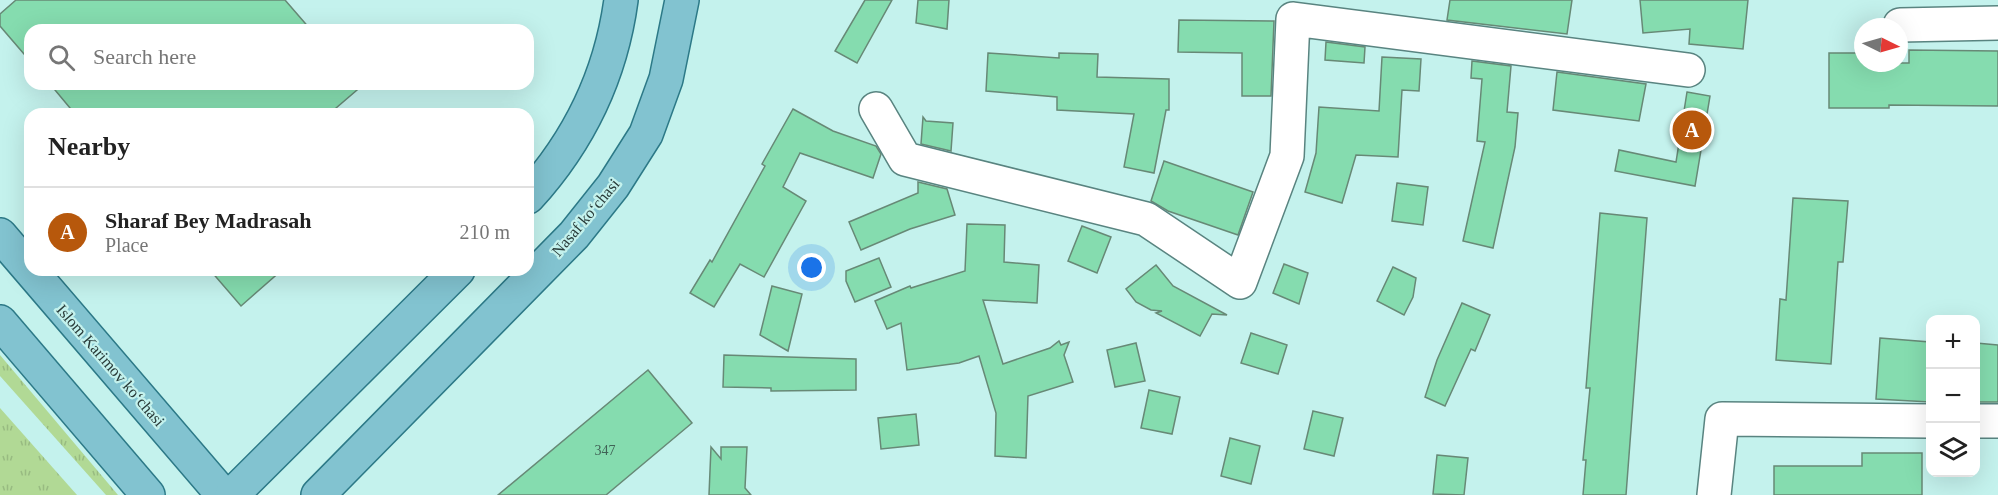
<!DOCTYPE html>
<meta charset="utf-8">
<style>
:root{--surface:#fff;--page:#f6f6f6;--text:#222;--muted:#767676;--line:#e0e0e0;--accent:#b7580c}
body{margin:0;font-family:"Times New Roman",serif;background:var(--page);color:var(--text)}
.controls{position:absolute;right:18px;bottom:18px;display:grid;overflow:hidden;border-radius:12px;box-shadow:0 6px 24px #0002}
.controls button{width:54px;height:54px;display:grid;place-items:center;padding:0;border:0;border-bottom:2px solid var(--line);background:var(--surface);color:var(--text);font:30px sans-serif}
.compass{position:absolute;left:1854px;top:18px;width:54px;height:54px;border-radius:50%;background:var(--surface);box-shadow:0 6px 24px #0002;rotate:95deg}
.you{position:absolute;left:812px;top:268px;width:21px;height:21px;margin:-15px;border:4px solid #fff;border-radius:50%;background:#1a73e8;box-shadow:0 0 0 9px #1a73e833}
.badge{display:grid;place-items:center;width:39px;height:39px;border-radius:50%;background:var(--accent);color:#fff;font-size:20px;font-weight:700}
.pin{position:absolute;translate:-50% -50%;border:3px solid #fff;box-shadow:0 2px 6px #0006}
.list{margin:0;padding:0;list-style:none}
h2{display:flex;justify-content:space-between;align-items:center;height:78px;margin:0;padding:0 24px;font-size:26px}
h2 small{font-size:20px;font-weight:400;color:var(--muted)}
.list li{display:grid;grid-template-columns:39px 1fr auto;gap:18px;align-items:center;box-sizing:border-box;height:90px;padding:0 24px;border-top:2px solid var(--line)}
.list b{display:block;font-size:22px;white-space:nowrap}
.list p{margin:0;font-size:20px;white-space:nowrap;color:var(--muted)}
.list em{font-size:20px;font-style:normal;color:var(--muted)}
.icon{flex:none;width:33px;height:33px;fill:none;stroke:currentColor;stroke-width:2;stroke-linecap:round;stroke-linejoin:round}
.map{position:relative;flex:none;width:1998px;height:495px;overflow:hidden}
.search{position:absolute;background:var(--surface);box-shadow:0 6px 24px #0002;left:24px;top:24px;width:510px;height:66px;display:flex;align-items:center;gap:15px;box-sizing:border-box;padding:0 21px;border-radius:18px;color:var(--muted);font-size:22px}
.panel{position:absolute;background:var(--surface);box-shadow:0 6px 24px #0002;left:24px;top:108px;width:510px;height:168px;border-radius:18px}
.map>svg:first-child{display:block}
.grass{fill:url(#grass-tufts)}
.building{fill:#85dcaf;stroke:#678976;stroke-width:1.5}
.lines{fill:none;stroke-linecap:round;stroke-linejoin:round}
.minor-casing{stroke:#598480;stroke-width:36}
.major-casing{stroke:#2c7987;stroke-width:36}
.minor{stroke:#fff;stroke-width:33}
.major{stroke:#82c3d0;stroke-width:33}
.labels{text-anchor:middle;stroke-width:4.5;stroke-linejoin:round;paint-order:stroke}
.number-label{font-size:14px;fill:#406356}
.street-label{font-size:16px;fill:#293b39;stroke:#c4f2ed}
</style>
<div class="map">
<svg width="1998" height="495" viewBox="0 0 1998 495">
<defs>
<pattern id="grass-tufts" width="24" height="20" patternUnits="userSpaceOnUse" patternTransform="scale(1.5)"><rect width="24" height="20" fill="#b1d995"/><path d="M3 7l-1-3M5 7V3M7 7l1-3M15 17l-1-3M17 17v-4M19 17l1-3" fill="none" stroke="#98bb81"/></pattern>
</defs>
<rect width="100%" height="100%" fill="#c4f2ed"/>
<g class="grass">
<path d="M0 355 118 495H106L0 376Z"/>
<path d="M0 408 77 495H0Z"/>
</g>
<g class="building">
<path d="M16 0H285L311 30H30V61L0 26V14Z"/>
<path d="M865 0H892L857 63 835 51Z"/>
<path d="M918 0H949L947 29 916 23Z"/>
<path d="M1450 0H1572L1567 34 1447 20Z"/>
<path d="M1640 0H1748L1743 49 1689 44 1690 29 1643 33Z"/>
<path d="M1179 20 1274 21 1271 96H1242V53L1178 52Z"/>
<path d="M1326 42 1365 47 1364 63 1325 60Z"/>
<path d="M1909 50 1998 51V106L1889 105V108H1829V53H1863V63H1909Z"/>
<path d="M988 53 1059 58V53L1098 54 1097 77 1169 79V110H1166L1154 173 1124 167 1134 114 1057 110V97L986 91Z"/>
<path d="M1382 57 1421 59 1419 91 1402 90 1398 157 1356 155 1342 203 1305 192 1316 153 1319 107 1379 111Z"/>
<path d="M1472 61 1511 66 1507 112 1518 113 1515 147 1493 248 1463 241 1485 142 1477 141 1482 79 1471 78Z"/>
<path d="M1557 72 1646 84 1639 121 1553 110Z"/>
<path d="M50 84H364L329 114H75Z"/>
<path d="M1687 92 1710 96 1695 186 1615 171 1619 150 1676 162Z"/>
<path d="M793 109 833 131 876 146 881 154 873 178 800 153 783 187 806 201 764 277 740 264 714 307 690 293 710 260 712 262 765 166 762 164Z"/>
<path d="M923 117 926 121 953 123 951 151 921 144Z"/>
<path d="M1164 161 1253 192 1238 235 1168 211 1151 201Z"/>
<path d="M918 182 947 189 955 215 910 229 861 250 849 222 918 193Z"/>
<path d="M1397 183 1428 187 1423 225 1392 221Z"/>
<path d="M1793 198 1848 201 1843 262H1838L1831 364 1776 360 1780 299 1786 300Z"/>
<path d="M1600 213 1647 218 1626 495H1583L1586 460H1583L1590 388H1586Z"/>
<path d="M967 224 1005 225 1004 262 1039 265 1037 303 983 300 1003 364 1050 348 1059 341 1061 345 1069 342 1064 355 1073 382 1028 396 1026 458 995 456 996 413 979 356 959 363 907 370 901 323 887 329 875 301 910 286 911 288 965 271Z"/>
<path d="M1082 226 1111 237 1097 273 1068 261Z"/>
<path d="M879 258 891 287 855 302 846 281V271Z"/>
<path d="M1284 264 1308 273 1299 304 1273 293Z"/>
<path d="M1156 265 1173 286 1227 315 1212 314 1200 336 1156 313 1162 311 1151 310 1136 302 1126 289Z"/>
<path d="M1393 267 1416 278 1413 297 1404 315 1377 301Z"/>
<path d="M210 270H282L241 306Z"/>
<path d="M772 286 802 294 788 351 760 335Z"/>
<path d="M1462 303 1490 315 1475 351 1471 349 1445 406 1425 397 1437 360Z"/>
<path d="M1251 333 1287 345 1278 374 1241 363Z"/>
<path d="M1880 338 1930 342V402L1876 399Z"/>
<path d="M1136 343 1145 381 1115 387 1107 350Z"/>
<path d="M1976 343 1998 345V402H1976Z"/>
<path d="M724 355 856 359V390L771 391V388L723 387Z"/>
<path d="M648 370 692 423 606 495H498Z"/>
<path d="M1149 390 1180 397 1172 434 1141 428Z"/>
<path d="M1313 411 1343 418 1334 456 1304 449Z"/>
<path d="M916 414 919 445 881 449 878 418Z"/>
<path d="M1230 438 1260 446 1251 484 1221 476Z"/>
<path d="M711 447 721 459V447H747L745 488 751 495H709Z"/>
<path d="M1862 453H1922V495H1774V466H1862Z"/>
<path d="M1437 455 1468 458 1464 495 1433 494Z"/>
</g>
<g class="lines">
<defs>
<g id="minor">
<path d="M1900 25 1998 23"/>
<path d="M876 109 905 159 1146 219 1240 282 1287 156 1293 19 1688 70"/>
<path d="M1976 421H1998"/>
<path d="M1714 495 1722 419 1930 421"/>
</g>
<g id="major">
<path d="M528 197C579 141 611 74 621 0"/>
<path d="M0 235 223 495"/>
<path d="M0 322 148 495"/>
<path d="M232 495 458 270"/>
<path d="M318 495 574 235 613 186 646 134 666 79 682 0"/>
</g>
</defs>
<use href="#minor" class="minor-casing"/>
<use href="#major" class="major-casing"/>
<use href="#minor" class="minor"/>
<use href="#major" class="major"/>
</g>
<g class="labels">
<g class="number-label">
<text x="605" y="455">347</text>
</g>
<g class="street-label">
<text transform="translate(585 217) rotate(-50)" y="6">Nasaf ko‘chasi</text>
<text transform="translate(111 365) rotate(49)" y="6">Islom Karimov ko‘chasi</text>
</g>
</g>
</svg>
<div class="controls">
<button>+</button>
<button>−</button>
<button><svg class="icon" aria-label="layers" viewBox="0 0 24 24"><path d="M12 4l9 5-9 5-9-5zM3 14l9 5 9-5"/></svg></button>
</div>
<svg class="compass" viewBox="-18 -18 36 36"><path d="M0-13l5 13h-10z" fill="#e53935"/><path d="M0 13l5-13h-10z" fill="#767676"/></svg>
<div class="you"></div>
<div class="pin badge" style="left:1692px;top:130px">A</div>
<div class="search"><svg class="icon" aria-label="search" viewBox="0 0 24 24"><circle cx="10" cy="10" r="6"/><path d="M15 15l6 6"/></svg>Search here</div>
<section class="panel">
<h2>Nearby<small></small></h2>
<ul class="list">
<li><span class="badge">A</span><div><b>Sharaf Bey Madrasah</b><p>Place</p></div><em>210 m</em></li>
</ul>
</section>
</div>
